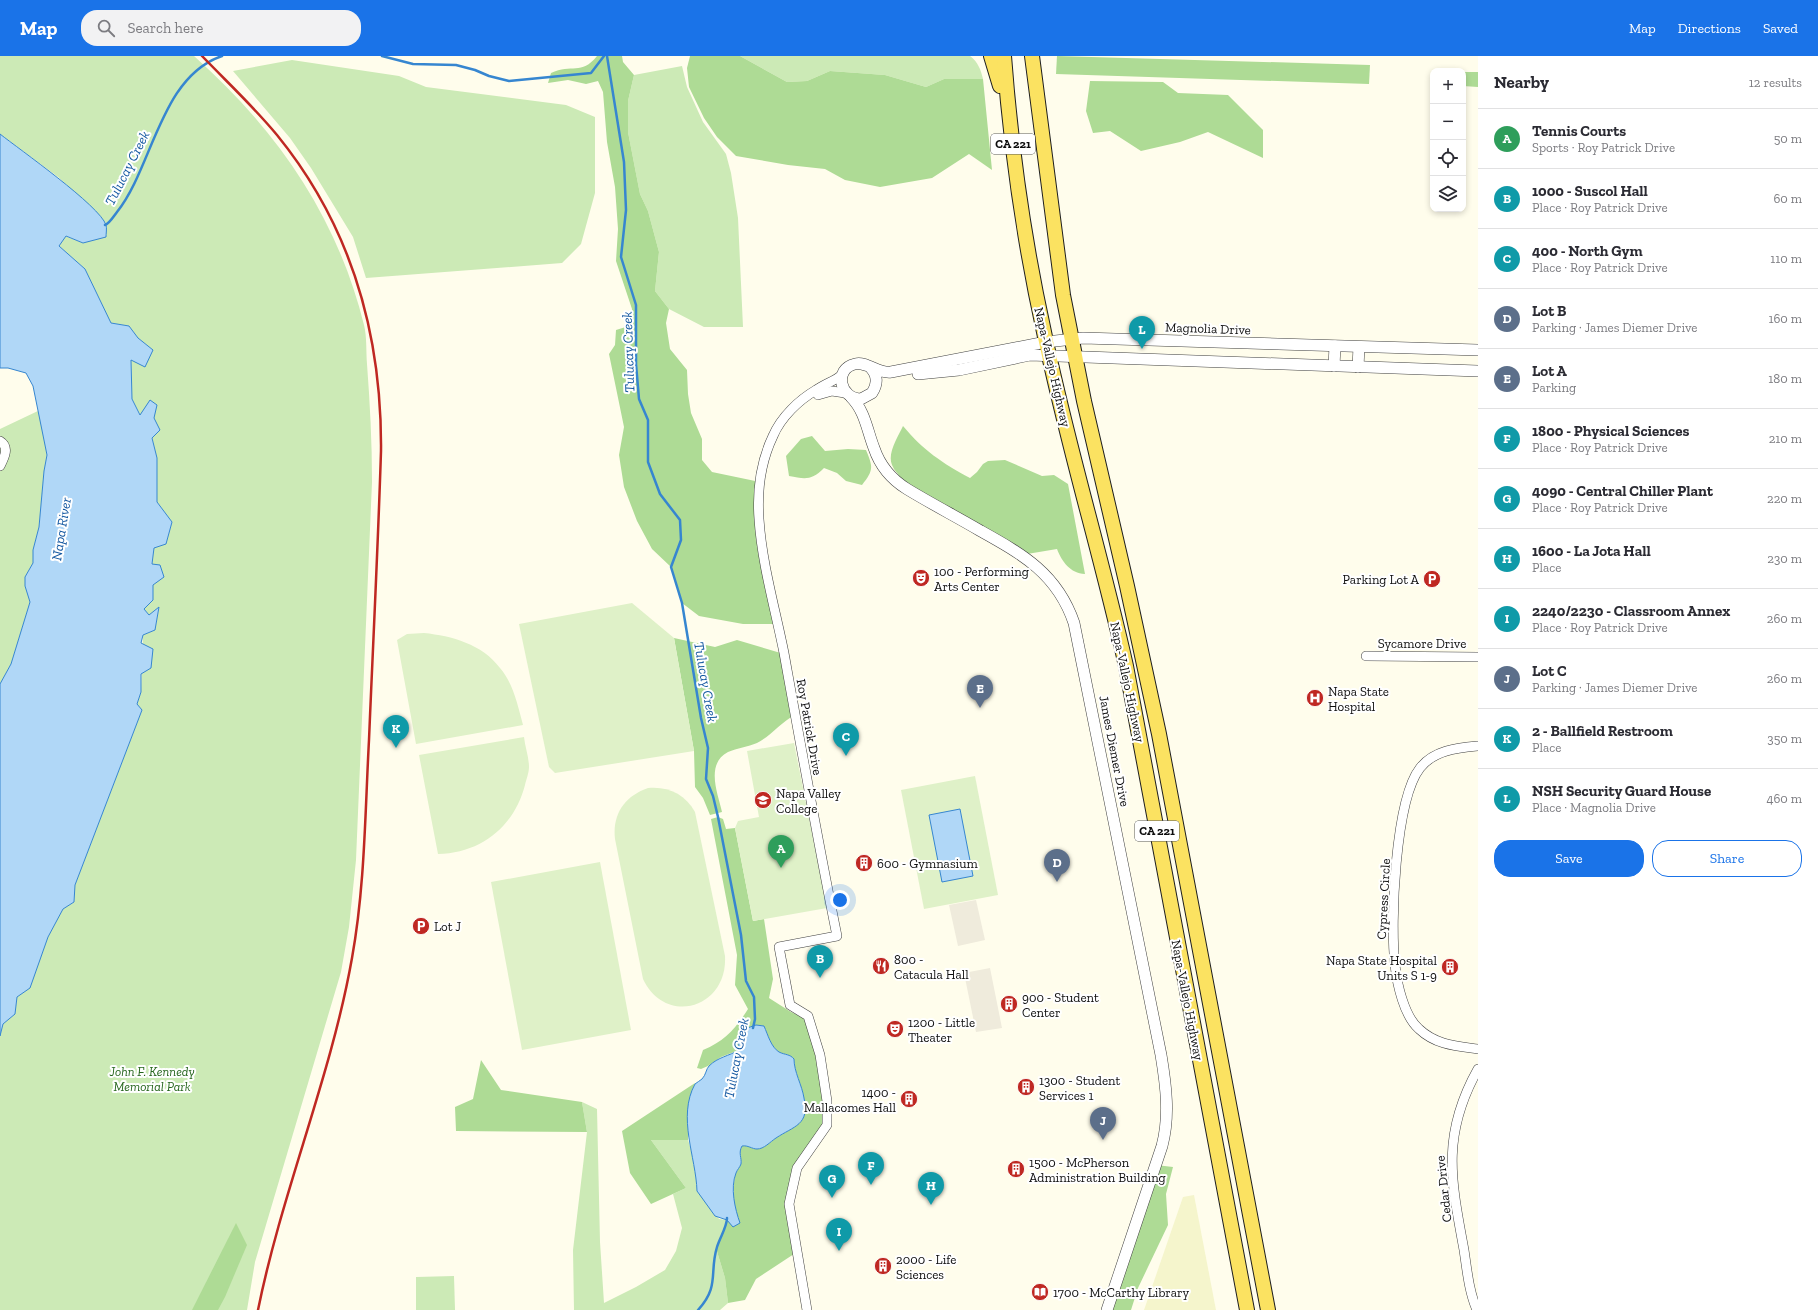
<!DOCTYPE html>
<meta charset="utf-8">
<style>
:root{--surface:#fff;--page:#f2f2f3;--text:#2b2b33;--muted:#7c7c81;--line:#e1e1e2;--accent:#1a73e8}
body{margin:0;font-family:"Zilla Slab",serif;background:var(--page);color:var(--text)}
.controls{position:absolute;right:12px;top:12px;display:grid;overflow:hidden;border-radius:8px;box-shadow:0 2px 6px #0003}
.controls button{width:36px;height:36px;display:grid;place-items:center;padding:0;border:0;border-bottom:1px solid var(--line);background:var(--surface);color:var(--text);font:20px sans-serif}
.you{position:absolute;left:840px;top:844px;width:14px;height:14px;margin:-10px;border:3px solid #fff;border-radius:50%;background:#1a73e8;box-shadow:0 0 0 6px #1a73e833}
.badge{display:grid;place-items:center;width:26px;height:26px;border-radius:50%;background:var(--accent);color:#fff;font-size:13px;font-weight:700}
.pin{position:absolute;translate:-50% -33px;filter:drop-shadow(0 1px 2px #0008)}
.pin::after{content:'';position:absolute;top:21px;width:14px;height:12px;background:inherit;clip-path:polygon(0 0,100% 0,50% 100%)}
.list{margin:0;padding:0;list-style:none}
h2{display:flex;justify-content:space-between;align-items:center;height:52px;margin:0;padding:0 16px;font-size:17px}
h2 small{font-size:13px;font-weight:400;color:var(--muted)}
.list li{display:grid;grid-template-columns:26px 1fr auto;gap:12px;align-items:center;box-sizing:border-box;height:60px;padding:0 16px;border-top:1px solid var(--line)}
.list b{display:block;font-size:15px;white-space:nowrap}
.list p{margin:0;font-size:13px;white-space:nowrap;color:var(--muted)}
.list em{font-size:13px;font-style:normal;color:var(--muted)}
.actions{display:flex;gap:8px;padding:12px 16px}
.actions a{flex:1;padding:9px 0;border:1px solid var(--accent);border-radius:16px;text-align:center;font-size:14px;color:var(--accent)}
.actions .main{background:var(--accent);color:#fff}
.icon{flex:none;width:22px;height:22px;fill:none;stroke:currentColor;stroke-width:2;stroke-linecap:round;stroke-linejoin:round}
.map{position:relative;flex:none;width:1478px;height:1254px;overflow:hidden}
header{display:flex;align-items:center;gap:24px;box-sizing:border-box;height:56px;padding:0 20px;background:var(--accent);color:#fff}
header strong{font-size:19px}
nav{display:flex;gap:22px;margin-inline-start:auto;font-size:14px}
.search{width:280px;height:36px;background:var(--page);display:flex;align-items:center;gap:10px;box-sizing:border-box;padding:0 14px;border-radius:16px;color:var(--muted);font-size:15px}
main{display:flex}
aside{flex:1;background:var(--surface)}
.map>svg:first-child{display:block}
.farmland{fill:#f5f5cc}
.green{fill:#cceab6}
.forest{fill:#aedb95}
.pitch{fill:#dff1c8}
.plaza{fill:#efebdc}
.water{fill:#b0d7f7;stroke:#3686d0}
.lines{fill:none;stroke-linecap:round;stroke-linejoin:round}
.stream{stroke:#3686d0;stroke-width:2.5}
.minor-casing{stroke:#404040;stroke-width:10}
.tertiary-casing{stroke:#404040;stroke-width:12}
.primary-casing{stroke:#1e1e1e;stroke-width:16}
.minor{stroke:#fff;stroke-width:9}
.tertiary{stroke:#fff;stroke-width:11}
.primary{stroke:#fbe261;stroke-width:14}
.rail{stroke:#bf2822;stroke-width:2.5}
.labels{text-anchor:middle;stroke-width:4;stroke-linejoin:round;paint-order:stroke}
.shield{fill:#fff;stroke:#565656;stroke-width:1}
.shield-label{font-size:12px;font-weight:bold;fill:#0d0d0d}
.street-label{font-size:13px;fill:#0d0d0d;stroke:#fff}
.poi-label{font-size:13px;fill:#0d0d0d;stroke:#fff;text-anchor:start}
.park-label{font-size:13px;font-style:italic;fill:#25651c;stroke:#fff}
.water-label{font-size:14px;font-style:italic;fill:#1458a1;stroke:#fff}
</style>
<header>
<strong>Map</strong>
<div class="search"><svg class="icon" aria-label="search" viewBox="0 0 24 24"><circle cx="10" cy="10" r="6"/><path d="M15 15l6 6"/></svg>Search here</div>
<nav><a>Map</a><a>Directions</a><a>Saved</a></nav>
</header>
<main>
<div class="map">
<svg width="1478" height="1254" viewBox="0 0 1478 1254">
<rect width="100%" height="100%" fill="#fffdec"/>
<path class="farmland" d="M1194 1139 1216 1254H1144L1183 1141Z"/>
<g class="green">
<path d="M0 0H194C277 74 337 160 364 269 367 281 366 295 367 308 370 348 372 386 372 426L356 804 349 871 341 916 255 1206 247 1254H0V980L3 968 15 958 17 941 30 931 48 881 63 853 74 846 75 829 142 654 137 648 141 636 143 579 155 574 159 552 149 559 144 553 153 544 152 509 154 491 166 487 172 466 157 446V402L152 381 132 343 131 303 153 294 138 282 129 270 111 267 85 213 59 190 65 180 83 187 107 169 100 160 58 121 0 78Z"/>
<path d="M740 0H970C978 6 981 14 983 23H944L926 31 885 19 830 15 807 25 787 26Z"/>
<path d="M292 4 399 20 426 31 566 49 595 61V137L581 188 562 207 366 222 353 181 311 112 290 82 233 15Z"/>
<path d="M682 10 687 31 703 66 726 98 731 117 738 162 743 271H704L669 253 655 235 659 196 648 155 640 138 628 76V45L634 19Z"/>
<path d="M40 354 47 399 44 415 39 471 33 494V507L25 521V530L30 546 11 608 0 628V373Z"/>
<path d="M582 1046 597 1053 600 1186 604 1247 636 1231 665 1214 676 1195 682 1172 673 1138 686 1132 651 1084H688C692 1096 700 1121 697 1133L719 1163 727 1164 716 1192 725 1222 728 1247 720 1254H574L573 1194 587 1076Z"/>
<path d="M454 1220 455 1254H416V1221Z"/>
</g>
<g class="forest">
<path d="M597 0H622L623 6 634 19 628 45V76L640 138 648 155 659 196 655 235 669 253 666 267 670 293 687 314 688 338 691 357 702 383V404L712 416 760 426 759 462 778 568H743L699 560 682 547 671 511 652 493 637 465 624 431 619 399 624 371 609 298 615 289 616 274 629 270 632 253 616 205 618 173 615 131 607 86 603 36 598 25 586 28 568 24 548 27 551 17C572 7 581 20 597 0Z"/>
<path d="M690 0H740L787 26 807 25 830 15 885 19 926 31 944 23H983L992 114 969 98 932 122 880 131 845 124 825 113 788 109 736 100 717 81 704 62 689 31 687 12Z"/>
<path d="M1057 0 1370 9 1369 28 1056 18Z"/>
<path d="M1463 16H1478V31L1463 30Z"/>
<path d="M1090 25 1163 26 1178 37 1228 39 1263 74V102L1208 76 1180 86 1141 95 1110 75 1093 77 1086 55Z"/>
<path d="M903 370C923 394 942 407 970 422L977 416 983 408 988 405 1005 404 1042 420 1054 419 1068 428 1085 518C1070 517 1062 506 1057 493L1021 499 901 429C899 414 897 420 892 409 887 397 898 381 903 370Z"/>
<path d="M812 380 825 395 848 393 866 394C873 411 874 414 862 429L846 425 837 417 824 412C811 425 805 423 789 420L786 400 801 383Z"/>
<path d="M674 582 715 591 737 584 784 598 795 659C781 666 771 680 757 687 748 691 737 692 728 696 705 708 718 738 722 756L710 759 703 742 695 731 694 695Z"/>
<path d="M718 761 723 763 726 773 735 772 753 865 764 863 773 923 769 942 791 956 804 962 813 974 827 1069 803 1103 791 1136 797 1196 756 1223 745 1244 728 1247 725 1222 716 1192 727 1164 739 1163C732 1153 733 1132 735 1119 736 1115 739 1112 741 1108 742 1101 738 1097 742 1090 748 1089 752 1093 757 1093 764 1093 770 1086 776 1082 794 1070 809 1069 804 1042 802 1029 794 1016 794 1003 790 998 785 999 779 996 771 991 768 979 764 970L756 969 739 994 721 1001 708 1010 701 1013 697 1012 703 994C725 985 735 973 748 953L735 929 737 899 711 763Z"/>
<path d="M481 1004 501 1034 582 1046 587 1076 456 1075 455 1051 473 1043Z"/>
<path d="M695 1027 688 1057V1084H651L686 1132 651 1148 630 1117 622 1075Z"/>
<path d="M1156 1109 1173 1111 1166 1138 1168 1169 1138 1232 1131 1254H1107Z"/>
<path d="M236 1167 247 1189 225 1241 218 1254H192Z"/>
</g>
<g class="pitch">
<path d="M632 547 674 582 694 695 555 717 549 711 519 568Z"/>
<path d="M424 577C452 580 482 588 500 612 513 627 518 650 523 669L416 688 397 584 407 578Z"/>
<path d="M524 681C525 691 529 701 529 711 529 717 526 724 525 729 514 771 481 797 438 798L419 699Z"/>
<path d="M794 687 827 852 753 865 735 772 738 765 759 761 747 695Z"/>
<path d="M975 720 998 839 924 853 901 734Z"/>
<path d="M648 732C668 730 685 738 695 756L725 900C728 952 666 971 643 923L615 783C612 758 625 740 648 732Z"/>
<path d="M600 806 631 974 522 994 491 826Z"/>
</g>
<g class="plaza">
<path d="M976 844 985 884 958 890 949 849Z"/>
<path d="M990 912 1002 972 976 976 964 917Z"/>
</g>
<g class="water">
<path d="M0 78C19 93 100 150 106 169 107 172 106 178 106 181L83 187 66 180 59 190 85 213 111 267 129 270 138 282 153 294 145 311 131 304 132 343 140 359 150 344 157 349 154 362 160 374 152 382 157 402V446L172 466 166 488 154 492 152 508 160 509 164 521 153 529V544L144 553 149 559 159 551 155 574 143 579 141 587 153 593 151 612 141 618V636L137 648 142 654 75 829 74 846 63 853 48 881 30 932 17 941 15 958 3 968 0 980V628L11 608 30 546 25 530V521L33 507V494L39 471 44 415 47 399 33 330 26 317 8 312H0Z"/>
<path d="M960 753 973 820 942 826 929 759Z"/>
<path d="M756 969 764 970C768 979 771 991 779 996 785 999 790 998 794 1003 794 1016 802 1029 804 1042 810 1069 794 1070 776 1082 770 1086 764 1093 757 1093 752 1093 748 1089 742 1090 738 1097 742 1102 741 1108 740 1111 737 1114 736 1117 730 1132 735 1153 740 1167L733 1171 727 1164 715 1160 697 1135C696 1101 677 1061 695 1028 697 1026 700 1025 702 1023 706 1019 706 1013 709 1010 718 1001 729 1000 739 994 738 978 740 974 756 969Z"/>
</g>
<g class="lines">
<g class="stream">
<path d="M382 0 413 8 456 9 475 14 489 20 509 25 591 17 604 0"/>
<path d="M607 0 624 106 626 154 621 201 636 249V308L639 343 648 364V406L660 438 680 464 681 484 671 511 682 547 701 662 708 692 706 723 713 740 718 761 741 879 746 925 754 941 755 963 753 972"/>
<path d="M105 169C110 167 113 161 117 156 153 111 160 21 222 0"/>
<path d="M698 1254C720 1230 709 1217 717 1191 720 1181 727 1171 727 1162"/>
</g>
<defs>
<g id="minor">
<path d="M818 339 832 335 845 337"/>
<path d="M0 385C10 391 4 402 0 410"/>
<path d="M1366 600 1478 601"/>
<path d="M1478 690C1457 692 1434 694 1420 712 1395 744 1390 867 1395 909 1397 928 1404 960 1419 973 1436 989 1456 990 1478 993"/>
<path d="M807 1254 789 1148 797 1112 827 1069V1045L820 999 808 960 790 949 779 891 837 880C818 786 801 691 784 597 775 552 762 508 759 463 757 435 761 405 773 380 781 361 799 344 816 334 825 328 834 325 842 319"/>
<path d="M1477 1254C1469 1236 1467 1214 1464 1194 1451 1124 1441 1079 1478 1013"/>
</g>
<g id="tertiary">
<path d="M1334 310 1335 290"/>
<path d="M870 311C878 319 878 328 872 337L861 343C840 343 833 313 855 308 867 305 878 318 891 316L1046 286 1083 282 1478 294"/>
<path d="M1358 311 1359 291"/>
<path d="M918 318 959 314 1030 299 1478 315"/>
<path d="M851 341C865 355 867 374 874 392 880 410 891 423 907 433 930 447 955 460 979 474 1022 498 1057 517 1074 567L1161 999C1166 1029 1170 1060 1162 1090L1107 1254"/>
</g>
<g id="primary">
<path d="M991 0 1000 30"/>
<path d="M1004 0C1011 93 1024 185 1044 276 1067 388 1101 498 1126 610L1247 1254"/>
<path d="M1032 0 1063 239 1084 345 1127 530 1159 678 1268 1254"/>
</g>
</defs>
<use href="#minor" class="minor-casing"/>
<use href="#tertiary" class="tertiary-casing"/>
<use href="#primary" class="primary-casing"/>
<use href="#minor" class="minor"/>
<use href="#tertiary" class="tertiary"/>
<use href="#primary" class="primary"/>
<path class="rail" d="M202 0C227 26 254 51 277 79 351 170 382 279 381 395 378 491 373 588 369 684 365 757 365 830 352 902 331 1021 282 1135 258 1254"/>
</g>
<defs>
<symbol id="theatre-disc" viewBox="-11 -11 22 22"><circle r="9.5" fill="#bf2822" stroke="#fff"/><path d="M-5-5.5Q0-4 5-5.5V0Q5 5 0 6Q-5 5-5 0ZM-3.3-2.5H-1v1.5H-3.3ZM1-2.5H3.3v1.5H1ZM-2.8 1Q0 5.5 2.8 1Z" fill="#fff"/></symbol>
<symbol id="parking-disc" viewBox="-11 -11 22 22"><circle r="9.5" fill="#bf2822" stroke="#fff"/><path d="M-3.5-5.5H1a3.5 3.5 0 0 1 0 7H-1V5.5H-3.5ZM-1-3.4V-.6H.8a1.4 1.4 0 0 0 0-2.8Z" fill="#fff"/></symbol>
<symbol id="hospital-disc" viewBox="-11 -11 22 22"><circle r="9.5" fill="#bf2822" stroke="#fff"/><path d="M-5-5h3v3.5h4V-5h3V5h-3V1.5h-4V5h-3Z" fill="#fff"/></symbol>
<symbol id="university-disc" viewBox="-11 -11 22 22"><circle r="9.5" fill="#bf2822" stroke="#fff"/><path d="M0-5L7-2L0 1L-7-2ZM-4 1L0 2.5L4 1V4Q0 6-4 4Z" fill="#fff"/></symbol>
<symbol id="building-disc" viewBox="-11 -11 22 22"><circle r="9.5" fill="#bf2822" stroke="#fff"/><path d="M-4-6H4V6H1V3H-1V6H-4ZM-2.5-4.3h1.7v1.8h-1.7ZM.8-4.3h1.7v1.8H.8ZM-2.5-1h1.7V.8h-1.7ZM.8-1h1.7V.8H.8Z" fill="#fff"/></symbol>
<symbol id="restaurant-disc" viewBox="-11 -11 22 22"><circle r="9.5" fill="#bf2822" stroke="#fff"/><path d="M-5-6h1v4h1v-4h1v4h1v-4h1v5L-1.5 .5V6h-2V.5L-5-1ZM5-6V6H3V1.5H1.5Q1.5-4 5-6Z" fill="#fff"/></symbol>
<symbol id="library-disc" viewBox="-11 -11 22 22"><circle r="9.5" fill="#bf2822" stroke="#fff"/><path d="M-6-4Q-3-5.5-.7-3.5V5Q-3 3-6 4ZM6-4Q3-5.5 .7-3.5V5Q3 3 6 4Z" fill="#fff"/></symbol>
</defs>
<g fill-rule="evenodd">
<use href="#theatre-disc" x="911" y="512" width="20" height="20"/>
<use href="#parking-disc" x="1422" y="513" width="20" height="20"/>
<use href="#hospital-disc" x="1305" y="632" width="20" height="20"/>
<use href="#university-disc" x="753" y="734" width="20" height="20"/>
<use href="#building-disc" x="854" y="797" width="20" height="20"/>
<use href="#parking-disc" x="411" y="860" width="20" height="20"/>
<use href="#restaurant-disc" x="871" y="900" width="20" height="20"/>
<use href="#building-disc" x="1440" y="901" width="20" height="20"/>
<use href="#building-disc" x="999" y="938" width="20" height="20"/>
<use href="#theatre-disc" x="885" y="963" width="20" height="20"/>
<use href="#building-disc" x="1016" y="1021" width="20" height="20"/>
<use href="#building-disc" x="899" y="1033" width="20" height="20"/>
<use href="#building-disc" x="1006" y="1103" width="20" height="20"/>
<use href="#building-disc" x="873" y="1200" width="20" height="20"/>
<use href="#library-disc" x="1030" y="1226" width="20" height="20"/>
</g>
<g class="labels">
<g class="shield">
<rect x="991" y="78" width="44" height="20" rx="3"/>
<rect x="1135" y="765" width="44" height="20" rx="3"/>
</g>
<g class="shield-label">
<text x="1013" y="92">CA 221</text>
<text x="1157" y="779">CA 221</text>
</g>
<g class="street-label">
<text transform="translate(1208 272) rotate(2)" y="5">Magnolia Drive</text>
<text transform="translate(1053 311) rotate(77)" y="5">Napa-Vallejo Highway</text>
<text x="1422" y="592">Sycamore Drive</text>
<text transform="translate(1128 626) rotate(78)" y="5">Napa-Vallejo Highway</text>
<text transform="translate(810 671) rotate(80)" y="5">Roy Patrick Drive</text>
<text transform="translate(1115 695) rotate(79)" y="5">James Diemer Drive</text>
<text transform="translate(1383 843) rotate(-87)" y="5">Cypress Circle</text>
<text transform="translate(1188 944) rotate(79)" y="5">Napa-Vallejo Highway</text>
<text transform="translate(1443 1133) rotate(-96)" y="5">Cedar Drive</text>
</g>
<g class="poi-label">
<text x="934" y="520">100 - Performing<tspan x="934" dy="15">Arts Center</tspan></text>
<text x="1419" y="528" text-anchor="end">Parking Lot A</text>
<text x="1328" y="640">Napa State<tspan x="1328" dy="15">Hospital</tspan></text>
<text x="776" y="742">Napa Valley<tspan x="776" dy="15">College</tspan></text>
<text x="877" y="812">600 - Gymnasium</text>
<text x="434" y="875">Lot J</text>
<text x="894" y="908">800 -<tspan x="894" dy="15">Catacula Hall</tspan></text>
<text x="1437" y="909" text-anchor="end">Napa State Hospital<tspan x="1437" dy="15">Units S 1-9</tspan></text>
<text x="1022" y="946">900 - Student<tspan x="1022" dy="15">Center</tspan></text>
<text x="908" y="971">1200 - Little<tspan x="908" dy="15">Theater</tspan></text>
<text x="1039" y="1029">1300 - Student<tspan x="1039" dy="15">Services 1</tspan></text>
<text x="896" y="1041" text-anchor="end">1400 -<tspan x="896" dy="15">Mallacomes Hall</tspan></text>
<text x="1029" y="1111">1500 - McPherson<tspan x="1029" dy="15">Administration Building</tspan></text>
<text x="896" y="1208">2000 - Life<tspan x="896" dy="15">Sciences</tspan></text>
<text x="1053" y="1241">1700 - McCarthy Library</text>
</g>
<g class="park-label">
<text x="152" y="1020">John F. Kennedy<tspan x="152" dy="15">Memorial Park</tspan></text>
</g>
<g class="water-label">
<text transform="translate(127 112) rotate(-63)" y="5">Tulucay Creek</text>
<text transform="translate(628 296) rotate(-92)" y="5">Tulucay Creek</text>
<text transform="translate(61 473) rotate(-81)" y="5">Napa River</text>
<text transform="translate(706 626) rotate(80)" y="5">Tulucay Creek</text>
<text transform="translate(736 1002) rotate(-79)" y="5">Tulucay Creek</text>
</g>
</g>
</svg>
<div class="controls">
<button>+</button>
<button>−</button>
<button><svg class="icon" aria-label="locate" viewBox="0 0 24 24"><circle cx="12" cy="12" r="6"/><path d="M12 2v4M12 18v4M2 12h4M18 12h4"/></svg></button>
<button><svg class="icon" aria-label="layers" viewBox="0 0 24 24"><path d="M12 4l9 5-9 5-9-5zM3 14l9 5 9-5"/></svg></button>
</div>
<div class="you"></div>
<div class="pin badge" style="left:781px;top:812px;background:#2e9e5b">A</div>
<div class="pin badge" style="left:820px;top:922px;background:#0f9aa8">B</div>
<div class="pin badge" style="left:846px;top:700px;background:#0f9aa8">C</div>
<div class="pin badge" style="left:1057px;top:826px;background:#5c6f8a">D</div>
<div class="pin badge" style="left:980px;top:652px;background:#5c6f8a">E</div>
<div class="pin badge" style="left:871px;top:1129px;background:#0f9aa8">F</div>
<div class="pin badge" style="left:832px;top:1142px;background:#0f9aa8">G</div>
<div class="pin badge" style="left:931px;top:1149px;background:#0f9aa8">H</div>
<div class="pin badge" style="left:839px;top:1195px;background:#0f9aa8">I</div>
<div class="pin badge" style="left:1103px;top:1084px;background:#5c6f8a">J</div>
<div class="pin badge" style="left:396px;top:692px;background:#0f9aa8">K</div>
<div class="pin badge" style="left:1142px;top:293px;background:#0f9aa8">L</div>
</div>
<aside>
<h2>Nearby<small>12 results</small></h2>
<ul class="list">
<li><span class="badge" style="background:#2e9e5b">A</span><div><b>Tennis Courts</b><p>Sports · Roy Patrick Drive</p></div><em>50 m</em></li>
<li><span class="badge" style="background:#0f9aa8">B</span><div><b>1000 - Suscol Hall</b><p>Place · Roy Patrick Drive</p></div><em>60 m</em></li>
<li><span class="badge" style="background:#0f9aa8">C</span><div><b>400 - North Gym</b><p>Place · Roy Patrick Drive</p></div><em>110 m</em></li>
<li><span class="badge" style="background:#5c6f8a">D</span><div><b>Lot B</b><p>Parking · James Diemer Drive</p></div><em>160 m</em></li>
<li><span class="badge" style="background:#5c6f8a">E</span><div><b>Lot A</b><p>Parking</p></div><em>180 m</em></li>
<li><span class="badge" style="background:#0f9aa8">F</span><div><b>1800 - Physical Sciences</b><p>Place · Roy Patrick Drive</p></div><em>210 m</em></li>
<li><span class="badge" style="background:#0f9aa8">G</span><div><b>4090 - Central Chiller Plant</b><p>Place · Roy Patrick Drive</p></div><em>220 m</em></li>
<li><span class="badge" style="background:#0f9aa8">H</span><div><b>1600 - La Jota Hall</b><p>Place</p></div><em>230 m</em></li>
<li><span class="badge" style="background:#0f9aa8">I</span><div><b>2240/2230 - Classroom Annex</b><p>Place · Roy Patrick Drive</p></div><em>260 m</em></li>
<li><span class="badge" style="background:#5c6f8a">J</span><div><b>Lot C</b><p>Parking · James Diemer Drive</p></div><em>260 m</em></li>
<li><span class="badge" style="background:#0f9aa8">K</span><div><b>2 - Ballfield Restroom</b><p>Place</p></div><em>350 m</em></li>
<li><span class="badge" style="background:#0f9aa8">L</span><div><b>NSH Security Guard House</b><p>Place · Magnolia Drive</p></div><em>460 m</em></li>
</ul>
<div class="actions"><a class="main">Save</a><a>Share</a></div>
</aside>
</main>
